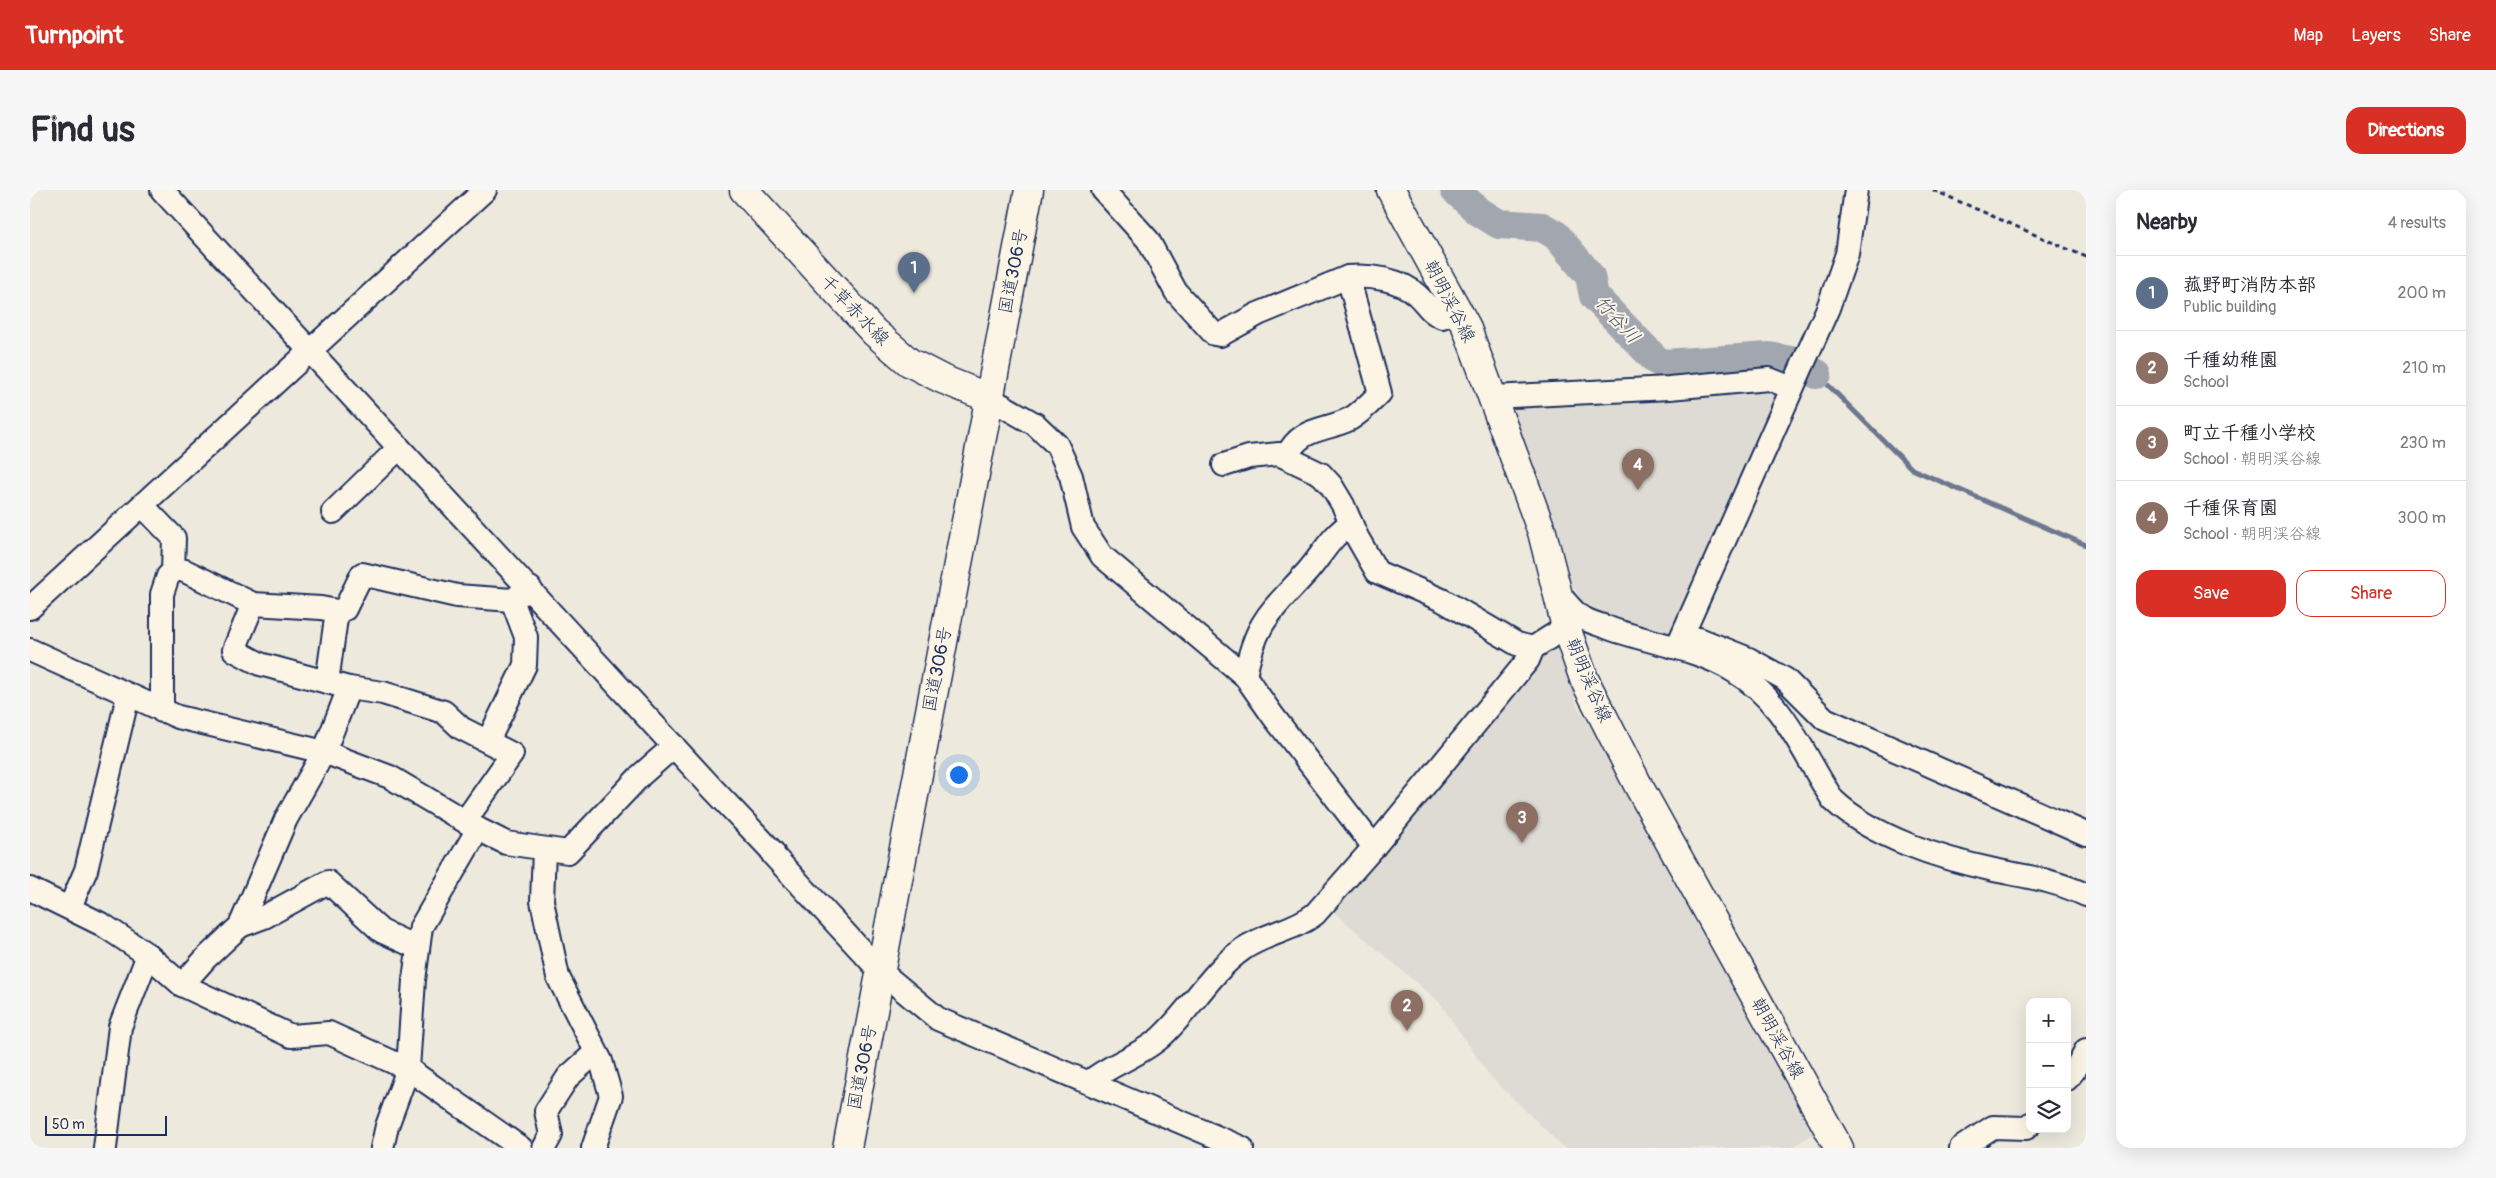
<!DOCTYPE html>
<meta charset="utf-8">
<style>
:root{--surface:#fff;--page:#f7f7f7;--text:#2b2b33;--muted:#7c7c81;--line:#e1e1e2;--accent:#d93025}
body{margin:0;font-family:Pangolin,"Klee One",sans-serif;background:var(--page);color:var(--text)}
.controls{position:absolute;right:15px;bottom:15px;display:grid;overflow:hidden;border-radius:10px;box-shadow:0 5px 20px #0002}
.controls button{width:45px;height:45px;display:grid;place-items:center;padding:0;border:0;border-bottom:1px solid var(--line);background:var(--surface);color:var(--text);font:25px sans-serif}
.scale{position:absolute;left:15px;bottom:12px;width:122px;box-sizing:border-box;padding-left:5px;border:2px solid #1b2f5e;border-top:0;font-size:14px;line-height:18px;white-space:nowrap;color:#1b2f5e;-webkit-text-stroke:4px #fcf5e5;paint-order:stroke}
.you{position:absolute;left:928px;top:584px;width:18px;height:18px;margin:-12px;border:4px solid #fff;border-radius:50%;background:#1a73e8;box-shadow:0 0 0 8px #1a73e833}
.badge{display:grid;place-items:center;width:32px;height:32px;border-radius:50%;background:var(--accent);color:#fff;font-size:16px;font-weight:700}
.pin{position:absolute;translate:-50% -41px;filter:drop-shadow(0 1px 2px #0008)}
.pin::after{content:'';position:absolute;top:26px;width:18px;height:15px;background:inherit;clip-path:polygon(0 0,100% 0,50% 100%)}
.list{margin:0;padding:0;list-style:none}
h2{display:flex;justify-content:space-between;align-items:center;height:65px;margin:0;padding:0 20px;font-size:21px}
h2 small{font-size:16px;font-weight:400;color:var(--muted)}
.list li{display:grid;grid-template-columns:32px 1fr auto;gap:15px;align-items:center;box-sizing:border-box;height:75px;padding:0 20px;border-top:1px solid var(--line)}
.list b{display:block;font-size:19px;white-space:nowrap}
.list p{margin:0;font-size:16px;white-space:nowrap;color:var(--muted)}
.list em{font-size:16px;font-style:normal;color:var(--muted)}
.actions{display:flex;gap:10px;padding:15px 20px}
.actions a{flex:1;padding:11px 0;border:1px solid var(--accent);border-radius:15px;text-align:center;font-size:18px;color:var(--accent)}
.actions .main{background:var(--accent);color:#fff}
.icon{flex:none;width:28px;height:28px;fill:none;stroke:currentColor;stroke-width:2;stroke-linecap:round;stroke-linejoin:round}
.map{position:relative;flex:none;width:2056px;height:958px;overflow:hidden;border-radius:15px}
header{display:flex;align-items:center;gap:30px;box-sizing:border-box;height:70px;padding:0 25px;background:var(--accent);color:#fff}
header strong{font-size:24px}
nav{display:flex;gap:28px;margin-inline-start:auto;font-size:18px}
.intro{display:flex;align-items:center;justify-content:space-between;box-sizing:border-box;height:120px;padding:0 30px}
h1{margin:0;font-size:35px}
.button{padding:12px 22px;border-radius:15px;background:var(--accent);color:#fff;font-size:18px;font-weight:700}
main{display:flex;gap:30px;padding:0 30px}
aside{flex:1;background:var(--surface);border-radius:15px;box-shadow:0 5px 20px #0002}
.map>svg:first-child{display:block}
.built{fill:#dedbd4}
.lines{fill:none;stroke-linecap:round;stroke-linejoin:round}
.stream{stroke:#6c778f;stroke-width:5}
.river{stroke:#a2a7af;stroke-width:30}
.minor-casing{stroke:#1b2f5e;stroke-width:26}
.major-casing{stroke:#1b2f5e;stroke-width:31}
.highway-casing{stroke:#1b2f5e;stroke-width:31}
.path{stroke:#1b2f5e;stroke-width:3;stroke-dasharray:5 4;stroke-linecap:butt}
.minor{stroke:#fcf5e5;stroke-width:22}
.major{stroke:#fcf5e5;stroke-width:28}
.highway{stroke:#fcf5e5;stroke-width:28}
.labels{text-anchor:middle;stroke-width:4;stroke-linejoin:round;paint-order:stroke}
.street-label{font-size:18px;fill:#1b2f5e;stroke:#fcf5e5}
.water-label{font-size:19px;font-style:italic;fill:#445376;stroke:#fcf5e5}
</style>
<header>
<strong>Turnpoint</strong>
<nav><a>Map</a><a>Layers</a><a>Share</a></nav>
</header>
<div class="intro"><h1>Find us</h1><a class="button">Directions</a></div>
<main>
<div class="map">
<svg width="2056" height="958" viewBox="0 0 2056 958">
<rect width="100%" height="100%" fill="#eee9dd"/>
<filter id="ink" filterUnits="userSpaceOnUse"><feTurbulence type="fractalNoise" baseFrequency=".02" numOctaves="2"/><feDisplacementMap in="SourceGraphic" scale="10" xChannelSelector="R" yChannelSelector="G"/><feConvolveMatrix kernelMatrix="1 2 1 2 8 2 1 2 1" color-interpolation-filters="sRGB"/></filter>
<g filter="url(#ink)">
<g class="built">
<path d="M1744 203 1750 210 1640 446 1558 422 1533 380 1479 221 1487 215Z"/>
<path d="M1528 449 1537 469 1546 514 1593 587 1786 942 1761 958H1534L1459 885 1410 813 1299 718 1512 461Z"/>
</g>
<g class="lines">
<path class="stream" d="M1787 184 1882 279 2056 355"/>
<path class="river" d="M1425 0 1448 21 1469 34 1512 37 1526 45 1560 86 1564 106 1626 170 1634 174 1739 167 1761 171 1787 184"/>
<defs>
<g id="minor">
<path d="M132 0 683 599 743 662V665L850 781 908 829 1212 958"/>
<path d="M1073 0 1118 50 1146 102 1184 144 1190 145 1228 124 1318 87C1339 85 1371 89 1387 105 1398 115 1398 121 1412 127L1428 121"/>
<path d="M1463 207 1639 198 1739 189 1762 198"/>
<path d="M959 208 1005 234 1027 255 1041 286 1053 337 1072 366 1215 486 1243 526 1344 657"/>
<path d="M1256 267C1271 236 1293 242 1320 229 1331 223 1341 212 1350 203L1318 87"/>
<path d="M1194 275 1219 267 1249 264 1291 284 1301 295 1313 315 1327 347 1347 382 1412 410 1487 454 1503 458"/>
<path d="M113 316 144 348 143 382"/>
<path d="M303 322 369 258"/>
<path d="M1528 403C1534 410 1541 419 1548 425 1556 431 1567 434 1576 437 1617 453 1664 457 1702 480 1755 511 1771 561 1803 610 1842 647 1912 669 1964 680 1998 687 2024 690 2056 705"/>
<path d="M223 414 204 460 230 474 319 498"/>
<path d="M0 418 455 0"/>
<path d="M1669 449 1719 469 1755 489 1795 529 2056 644"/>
<path d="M1647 457 1798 118 1817 64 1826 0"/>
<path d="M0 460 148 527 294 562 360 587 448 639 476 653 538 662 611 585 644 556"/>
<path d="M1215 486C1226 430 1241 422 1277 382 1292 365 1301 346 1321 333"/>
<path d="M297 492 307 421"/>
<path d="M132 521V404L138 386 146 379 155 381 223 414 291 418 307 421 315 419 332 384 427 406 482 410 500 398"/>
<path d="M458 551 495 475 496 447 482 410"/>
<path d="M514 660 512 711 528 787 571 871 581 906 563 958"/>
<path d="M0 699 73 735 118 765 152 795 261 846 299 843 378 879 491 958"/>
<path d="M40 717 56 680 98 506"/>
<path d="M210 736 234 727 298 692 351 741 388 758"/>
<path d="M152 795 176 768 210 736 256 629 294 562 319 498 353 503 414 522 431 538 482 564 435 631"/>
<path d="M2037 889 2046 878 2056 860"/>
<path d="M1059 892C1080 874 1108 867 1130 848 1160 821 1180 782 1213 759 1236 743 1263 741 1285 724L1344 657 1498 470 1503 458 1536 437"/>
<path d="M75 958 90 837 118 765"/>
<path d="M352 958 357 936 378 879 384 790 391 737 448 639"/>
<path d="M514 958 521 945 516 921 538 887 566 862"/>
<path d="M1931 958 1963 937 1996 938 2000 934"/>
</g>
<g id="major">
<path d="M714 0 844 142 879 172 912 189 959 208"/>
<path d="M1361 0 1436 136 1512 342 1536 437 1554 489 1608 595 1809 958"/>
</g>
<path id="highway" d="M817 958 999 0"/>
</defs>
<use href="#minor" class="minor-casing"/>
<use href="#major" class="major-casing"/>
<use href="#highway" class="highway-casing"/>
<path class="path" d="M1903 0 2056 67"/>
<use href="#minor" class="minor"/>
<use href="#major" class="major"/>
<use href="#highway" class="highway"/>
</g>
</g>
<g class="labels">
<g class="street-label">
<text transform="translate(983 81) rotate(-79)" y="6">国道306号</text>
<text transform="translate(1420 111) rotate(63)" y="6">朝明渓谷線</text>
<text transform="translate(825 120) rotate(46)" y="6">千草赤水線</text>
<text transform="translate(907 479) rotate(-79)" y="6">国道306号</text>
<text transform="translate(1559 490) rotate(67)" y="6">朝明渓谷線</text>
<text transform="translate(1748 848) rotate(61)" y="6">朝明渓谷線</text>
<text transform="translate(832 877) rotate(-79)" y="6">国道306号</text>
</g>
<g class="water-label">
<text transform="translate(1588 129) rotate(48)" y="7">竹谷川</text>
</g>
</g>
</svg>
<div class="controls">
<button>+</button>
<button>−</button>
<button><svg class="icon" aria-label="layers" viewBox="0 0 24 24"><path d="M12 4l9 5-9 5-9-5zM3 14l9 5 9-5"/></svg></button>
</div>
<div class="scale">50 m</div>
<div class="you"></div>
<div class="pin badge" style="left:884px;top:103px;background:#5c6f8a">1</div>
<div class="pin badge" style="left:1377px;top:841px;background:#8d6e63">2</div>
<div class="pin badge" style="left:1492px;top:653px;background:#8d6e63">3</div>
<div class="pin badge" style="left:1608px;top:300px;background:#8d6e63">4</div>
</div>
<aside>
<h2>Nearby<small>4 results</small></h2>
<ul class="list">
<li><span class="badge" style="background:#5c6f8a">1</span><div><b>菰野町消防本部</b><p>Public building</p></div><em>200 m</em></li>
<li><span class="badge" style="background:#8d6e63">2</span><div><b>千種幼稚園</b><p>School</p></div><em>210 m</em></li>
<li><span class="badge" style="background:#8d6e63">3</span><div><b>町立千種小学校</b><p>School · 朝明渓谷線</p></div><em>230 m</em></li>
<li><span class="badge" style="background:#8d6e63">4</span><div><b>千種保育園</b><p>School · 朝明渓谷線</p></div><em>300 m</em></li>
</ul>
<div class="actions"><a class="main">Save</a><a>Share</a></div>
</aside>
</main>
